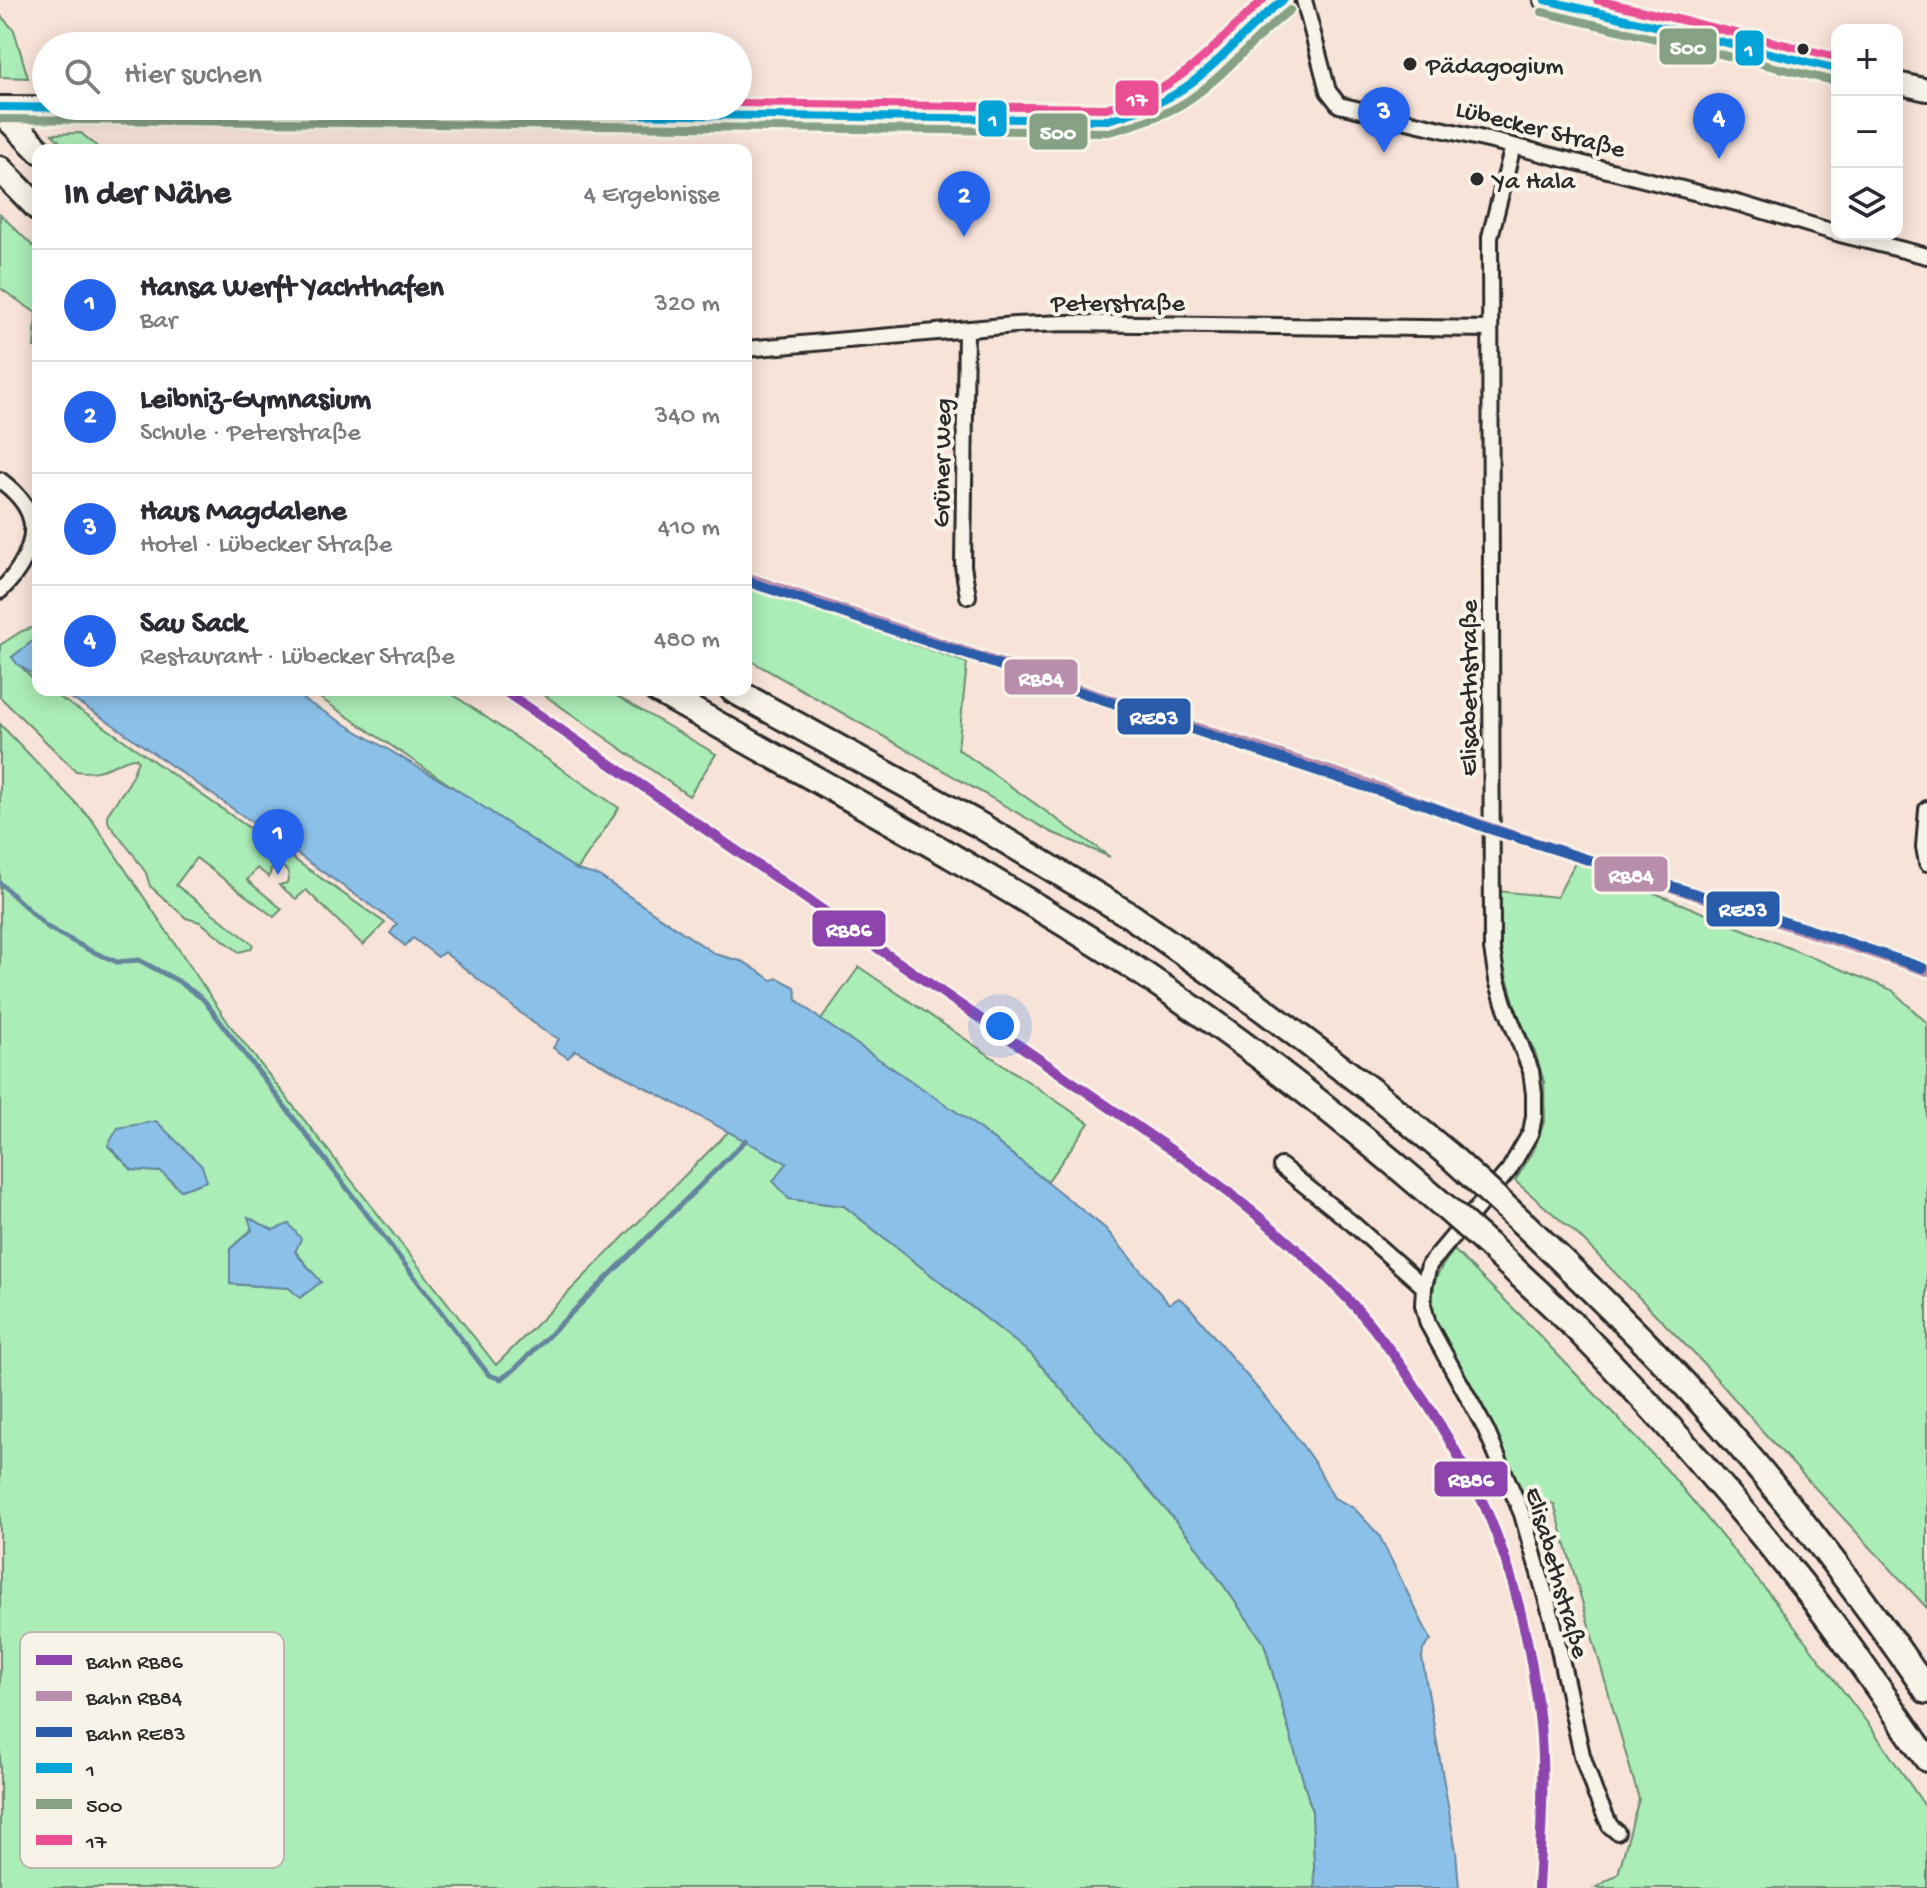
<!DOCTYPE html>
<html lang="de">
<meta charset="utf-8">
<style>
:root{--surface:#fff;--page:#f2f2f3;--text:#2b2b33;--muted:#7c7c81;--line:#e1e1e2;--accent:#2563eb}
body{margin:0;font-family:"Gochi Hand",sans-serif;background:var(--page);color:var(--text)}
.controls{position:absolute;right:24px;top:24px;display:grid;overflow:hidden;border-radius:16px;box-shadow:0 4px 20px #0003}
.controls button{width:72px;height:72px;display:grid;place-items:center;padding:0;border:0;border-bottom:2px solid var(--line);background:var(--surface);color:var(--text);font:40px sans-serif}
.you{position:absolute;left:1000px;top:1026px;width:28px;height:28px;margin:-20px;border:6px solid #fff;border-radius:50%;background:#1a73e8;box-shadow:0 0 0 12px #1a73e833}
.badge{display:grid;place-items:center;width:52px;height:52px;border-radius:50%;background:var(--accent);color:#fff;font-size:26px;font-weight:700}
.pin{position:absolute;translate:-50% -66px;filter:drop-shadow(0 2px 4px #0008)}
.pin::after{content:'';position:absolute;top:42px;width:28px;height:24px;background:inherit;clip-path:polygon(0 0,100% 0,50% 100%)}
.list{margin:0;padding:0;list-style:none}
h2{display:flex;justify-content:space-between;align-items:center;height:104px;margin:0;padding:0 32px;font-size:34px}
h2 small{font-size:26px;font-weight:400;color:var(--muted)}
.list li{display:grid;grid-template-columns:52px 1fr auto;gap:24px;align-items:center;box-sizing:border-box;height:112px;padding:0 32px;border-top:2px solid var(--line)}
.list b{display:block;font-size:30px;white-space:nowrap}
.list p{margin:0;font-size:26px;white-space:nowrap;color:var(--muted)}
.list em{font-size:26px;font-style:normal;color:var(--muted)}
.icon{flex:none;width:44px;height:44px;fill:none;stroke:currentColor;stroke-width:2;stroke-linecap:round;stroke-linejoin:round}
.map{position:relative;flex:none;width:1927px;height:1888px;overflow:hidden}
.search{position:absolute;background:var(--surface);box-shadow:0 4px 20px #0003;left:32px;top:32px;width:720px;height:88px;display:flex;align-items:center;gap:20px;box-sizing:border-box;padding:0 28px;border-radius:44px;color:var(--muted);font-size:30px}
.panel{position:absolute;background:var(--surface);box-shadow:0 4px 20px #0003;left:32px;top:144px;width:720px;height:552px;border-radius:16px}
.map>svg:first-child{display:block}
.green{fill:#abedb7;stroke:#6b8c71;stroke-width:2;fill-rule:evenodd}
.water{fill:#8bc1e9;stroke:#65859d;stroke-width:2}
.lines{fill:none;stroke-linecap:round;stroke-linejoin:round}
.stream{stroke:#65859d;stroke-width:5}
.minor-casing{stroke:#2b2b2b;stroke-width:20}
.primary-casing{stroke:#2b2b2b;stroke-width:26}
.motorway-casing{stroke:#2b2b2b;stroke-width:30}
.minor{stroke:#f7f3e8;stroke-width:14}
.primary{stroke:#f7f3e8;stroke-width:20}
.motorway{stroke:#f7f3e8;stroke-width:24}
.motorway-bridge-casing{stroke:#2b2b2b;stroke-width:30;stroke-linecap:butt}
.motorway-bridge{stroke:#f7f3e8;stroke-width:24}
.bus-1-casing{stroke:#f7f3e8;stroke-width:14}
.bus-2-casing{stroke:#f7f3e8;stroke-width:14}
.bus-3-casing{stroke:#f7f3e8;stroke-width:14}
.bus-1{stroke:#04a3d7;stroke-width:8}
.bus-2{stroke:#87a185;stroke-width:8}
.bus-3{stroke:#ea4f96;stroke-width:8}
.rail-1-casing{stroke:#f7f3e8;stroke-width:16}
.rail-2-casing{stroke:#f7f3e8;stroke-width:16}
.rail-3-casing{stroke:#f7f3e8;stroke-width:16}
.rail-1{stroke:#8e44ad;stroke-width:10}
.rail-2{stroke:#b98dac;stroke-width:10}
.rail-3{stroke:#295caa;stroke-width:10}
.bus-dot{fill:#2b2b2b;stroke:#f7f3e8;stroke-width:3}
.labels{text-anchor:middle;stroke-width:8;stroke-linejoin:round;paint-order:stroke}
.poi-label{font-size:26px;fill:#2b2b2b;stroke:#f7f3e8;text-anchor:start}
.street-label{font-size:26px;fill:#2b2b2b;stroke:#f7f3e8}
.key{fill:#f7f3e8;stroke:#bab7af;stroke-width:2}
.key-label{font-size:22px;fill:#2b2b2b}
.line-badge{stroke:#f7f3e8;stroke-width:3}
.badge-label{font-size:22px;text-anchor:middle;font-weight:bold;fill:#fff}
</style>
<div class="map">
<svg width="1927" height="1888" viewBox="0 0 1927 1888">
<rect width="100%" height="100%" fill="#f8e3d9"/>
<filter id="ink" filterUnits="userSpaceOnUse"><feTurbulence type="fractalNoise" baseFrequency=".0125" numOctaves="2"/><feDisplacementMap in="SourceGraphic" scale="16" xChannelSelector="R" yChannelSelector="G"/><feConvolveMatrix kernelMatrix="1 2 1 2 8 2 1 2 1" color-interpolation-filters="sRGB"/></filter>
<g filter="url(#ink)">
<g class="green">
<path d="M0 15 14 30 28 78 0 77Z"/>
<path d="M81 133 101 150H68L52 134Z"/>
<path d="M0 214 38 251V347H34L36 313 0 288Z"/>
<path d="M746 586 967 663 958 749 1110 857 1051 832 746 658Z"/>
<path d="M38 626V637L12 657 38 684V690H47L92 718 385 923 363 945 306 890 296 899 279 885 287 883 289 873 281 865 271 869 269 877 257 868 247 880 282 909 274 917 196 858 176 885 253 944 251 949 239 952 200 922 186 918 150 886 146 873 133 854 109 824 107 815 129 783 138 761 136 758C126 758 120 763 110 767 98 772 89 773 76 771L0 697V645L22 631Z"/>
<path d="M308 690H446L619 808 577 870Z"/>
<path d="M537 690H606L716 754 689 796Z"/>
<path d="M0 724 92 820 229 1024 496 1365 729 1131 787 1163 789 1199 844 1206 1031 1354 1191 1539 1264 1643 1312 1811 1315 1888H0ZM108 1146 206 1181 181 1190 161 1172 132 1170ZM252 1229 273 1230 295 1251 321 1282 289 1288 230 1284V1249Z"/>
<path d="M1576 861 1892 990 1927 1023V1608L1765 1434 1703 1363 1579 1236 1515 1181 1534 1150 1545 1119 1544 1082 1536 1055 1518 1015 1496 940 1497 891 1557 897Z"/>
<path d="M859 967 1089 1123 1047 1182 967 1119 821 1020Z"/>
<path d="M1454 1250 1520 1315 1668 1471 1775 1601 1872 1729 1927 1809V1888H1595L1618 1874 1639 1799 1554 1504 1520 1491 1434 1322C1431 1289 1432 1276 1454 1250Z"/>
</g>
<g class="water">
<path d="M38 637V677L17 664 12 657Z"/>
<path d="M58 690H287L467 796 577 870 599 876 715 954 744 962 772 980 778 978 795 987 797 1000 821 1020 967 1119 1105 1228 1169 1304 1179 1298 1187 1304 1288 1425 1316 1465 1334 1498 1354 1508 1379 1535 1431 1640 1423 1650 1422 1658 1456 1851 1459 1888H1315L1312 1811 1264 1643 1191 1539 1031 1354 844 1206 789 1199 773 1181 787 1163 575 1050 568 1058 553 1048 559 1039 541 1029 444 952 438 957 413 938 405 946 390 933 397 924 112 724Z"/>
<path d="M156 1121 202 1166 207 1181 181 1190 161 1172 132 1170 108 1145 118 1128Z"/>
<path d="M248 1217 273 1230 289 1224 301 1239 295 1252 321 1282 300 1298 289 1288 230 1284V1249L252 1230Z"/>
</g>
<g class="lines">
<path class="stream" d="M0 883 47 927 89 950 117 962 139 960 178 981 203 999 489 1375 501 1379 515 1369 746 1140"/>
<defs>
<g id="minor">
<path d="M1304 0 1328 91 1339 105 1513 146 1741 204 1837 233"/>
<path d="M1513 146 1490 237 1492 949 1497 980 1504 1003 1531 1071 1534 1094V1116L1531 1132 1509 1170 1429 1265 1424 1287 1423 1305 1428 1324 1486 1430 1522 1514 1553 1622 1582 1755 1595 1793 1610 1826 1617 1832"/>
<path d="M1840 234 1927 256"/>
<path d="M966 330 963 566 968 596"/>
<path d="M746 349 1015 325 1066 323 1490 329"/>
<path d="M0 480C12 489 27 503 31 519 37 545 18 574 0 591"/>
<path d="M1927 809 1924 847 1927 863"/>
<path d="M1281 1166 1353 1224 1424 1287"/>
</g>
<g id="primary">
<path d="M1545 0 1837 69"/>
<path d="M1897 83 1927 90"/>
<path d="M0 107 184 108 1108 120C1135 112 1163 104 1187 86 1222 61 1247 25 1283 0"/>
</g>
<g id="motorway">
<path d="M0 110 39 150"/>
<path d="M0 169 38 208"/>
<path d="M657 690C809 777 965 859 1113 954 1230 1029 1340 1116 1445 1207"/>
<path d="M733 690 976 823 1131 916 1248 998 1373 1092 1449 1155"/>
<path d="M1525 1225C1577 1275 1628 1324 1677 1376 1769 1474 1851 1581 1927 1691"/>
<path d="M1487 1244C1516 1272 1547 1299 1575 1327 1650 1403 1721 1484 1788 1567 1838 1628 1882 1694 1927 1759"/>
</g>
</defs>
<use href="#minor" class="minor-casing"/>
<use href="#primary" class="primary-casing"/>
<use href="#motorway" class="motorway-casing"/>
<use href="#minor" class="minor"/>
<use href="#primary" class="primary"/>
<use href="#motorway" class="motorway"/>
<defs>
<g id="motorway-bridge">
<path d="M1449 1155 1525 1225"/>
<path d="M1445 1207 1487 1244"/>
</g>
</defs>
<use href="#motorway-bridge" class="motorway-bridge-casing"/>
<use href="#motorway-bridge" class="motorway-bridge"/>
<defs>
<g id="bus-1">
<path d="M1545 0 1837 69"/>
<path d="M0 107 1108 120C1132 113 1157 106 1178 92 1218 67 1246 28 1283 0"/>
</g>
<g id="bus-2">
<path d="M1542 12 1834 81"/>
<path d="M0 119 1109 132C1135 125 1161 117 1184 103 1224 78 1253 38 1290 10"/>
</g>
<g id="bus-3">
<path d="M1597 0 1837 57"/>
<path d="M738 103 1106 108C1128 101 1151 95 1170 83 1205 61 1232 27 1263 0"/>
</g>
</defs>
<use href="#bus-1" class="bus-1-casing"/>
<use href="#bus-2" class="bus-2-casing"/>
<use href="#bus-3" class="bus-3-casing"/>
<use href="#bus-1" class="bus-1"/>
<use href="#bus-2" class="bus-2"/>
<use href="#bus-3" class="bus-3"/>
<defs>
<path id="rail-1" d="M503 690 1193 1165C1251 1209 1308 1255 1357 1309 1384 1339 1407 1373 1429 1407 1449 1439 1469 1472 1485 1507 1515 1575 1532 1651 1540 1724 1545 1779 1541 1833 1538 1888"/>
<path id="rail-2" d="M746 577 1037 676 1355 779 1491 828 1927 971"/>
<path id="rail-3" d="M746 581 1366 787 1426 805 1487 828 1826 935 1923 968"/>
</defs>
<use href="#rail-1" class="rail-1-casing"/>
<use href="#rail-2" class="rail-2-casing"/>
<use href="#rail-3" class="rail-3-casing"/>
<use href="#rail-1" class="rail-1"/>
<use href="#rail-2" class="rail-2"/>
<use href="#rail-3" class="rail-3"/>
</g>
</g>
<g class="bus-dot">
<circle cx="1803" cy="49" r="7"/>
<circle cx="1410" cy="64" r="8"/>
<circle cx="1477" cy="179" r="8"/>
</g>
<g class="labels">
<g class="poi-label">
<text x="1426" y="73">Pädagogium</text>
<text x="1493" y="188">Ya Hala</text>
</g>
<g class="street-label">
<text transform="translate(1541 127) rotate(14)" y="9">Lübecker Straße</text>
<text x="1118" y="310">Peterstraße</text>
<text transform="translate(940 463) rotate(-89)" y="9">Grüner Weg</text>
<text transform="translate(1467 688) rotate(-90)" y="9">Elisabethstraße</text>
<text transform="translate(1559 1572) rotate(74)" y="9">Elisabethstraße</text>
</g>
</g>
<rect x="20" y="1632" width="264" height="236" rx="12" class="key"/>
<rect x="36" y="1655" width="36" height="10" fill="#8e44ad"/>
<rect x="36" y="1691" width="36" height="10" fill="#b98dac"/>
<rect x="36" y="1727" width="36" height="10" fill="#295caa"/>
<rect x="36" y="1763" width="36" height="10" fill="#04a3d7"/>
<rect x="36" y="1799" width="36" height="10" fill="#87a185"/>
<rect x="36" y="1835" width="36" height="10" fill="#ea4f96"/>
<g class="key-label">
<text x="86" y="1668">Bahn RB86</text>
<text x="86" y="1704">Bahn RB84</text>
<text x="86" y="1740">Bahn RE83</text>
<text x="86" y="1776">1</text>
<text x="86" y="1812">500</text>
<text x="86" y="1848">17</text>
</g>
<g class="line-badge">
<rect x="1658" y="27" width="60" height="39" rx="8" fill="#87a185"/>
<rect x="1734" y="29" width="31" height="38" rx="8" fill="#04a3d7"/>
<rect x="1114" y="79" width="46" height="38" rx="8" fill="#ea4f96"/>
<rect x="977" y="99" width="31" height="39" rx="8" fill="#04a3d7"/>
<rect x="1028" y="112" width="61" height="39" rx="8" fill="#87a185"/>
<rect x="1003" y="658" width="76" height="38" rx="8" fill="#b98dac"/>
<rect x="1116" y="697" width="76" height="39" rx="8" fill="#295caa"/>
<rect x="1593" y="855" width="76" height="38" rx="8" fill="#b98dac"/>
<rect x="1705" y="890" width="76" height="38" rx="8" fill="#295caa"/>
<rect x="811" y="909" width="76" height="39" rx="8" fill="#8e44ad"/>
<rect x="1433" y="1460" width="76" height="38" rx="8" fill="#8e44ad"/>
</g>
<g class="badge-label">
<text x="1688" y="54">500</text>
<text x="1749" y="56">1</text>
<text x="1137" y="106">17</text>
<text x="993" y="126">1</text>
<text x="1058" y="139">500</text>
<text x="1041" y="685">RB84</text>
<text x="1154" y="724">RE83</text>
<text x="1631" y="882">RB84</text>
<text x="1743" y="916">RE83</text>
<text x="849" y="936">RB86</text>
<text x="1471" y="1486">RB86</text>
</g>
</svg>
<div class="controls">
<button>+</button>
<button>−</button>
<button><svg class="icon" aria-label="layers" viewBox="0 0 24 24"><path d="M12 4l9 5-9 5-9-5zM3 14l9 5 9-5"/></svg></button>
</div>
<div class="you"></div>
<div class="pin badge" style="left:278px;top:875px">1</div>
<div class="pin badge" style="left:964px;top:237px">2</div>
<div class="pin badge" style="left:1384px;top:153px">3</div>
<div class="pin badge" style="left:1719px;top:159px">4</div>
<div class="search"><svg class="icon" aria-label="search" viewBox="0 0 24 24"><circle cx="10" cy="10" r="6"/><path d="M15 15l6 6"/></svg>Hier suchen</div>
<section class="panel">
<h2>In der Nähe<small>4 Ergebnisse</small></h2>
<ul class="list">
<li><span class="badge">1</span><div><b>Hansa Werft Yachthafen</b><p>Bar</p></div><em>320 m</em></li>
<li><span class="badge">2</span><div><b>Leibniz-Gymnasium</b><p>Schule · Peterstraße</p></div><em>340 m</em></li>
<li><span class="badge">3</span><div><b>Haus Magdalene</b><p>Hotel · Lübecker Straße</p></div><em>410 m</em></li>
<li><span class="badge">4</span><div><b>Sau Sack</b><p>Restaurant · Lübecker Straße</p></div><em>480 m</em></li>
</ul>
</section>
</div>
